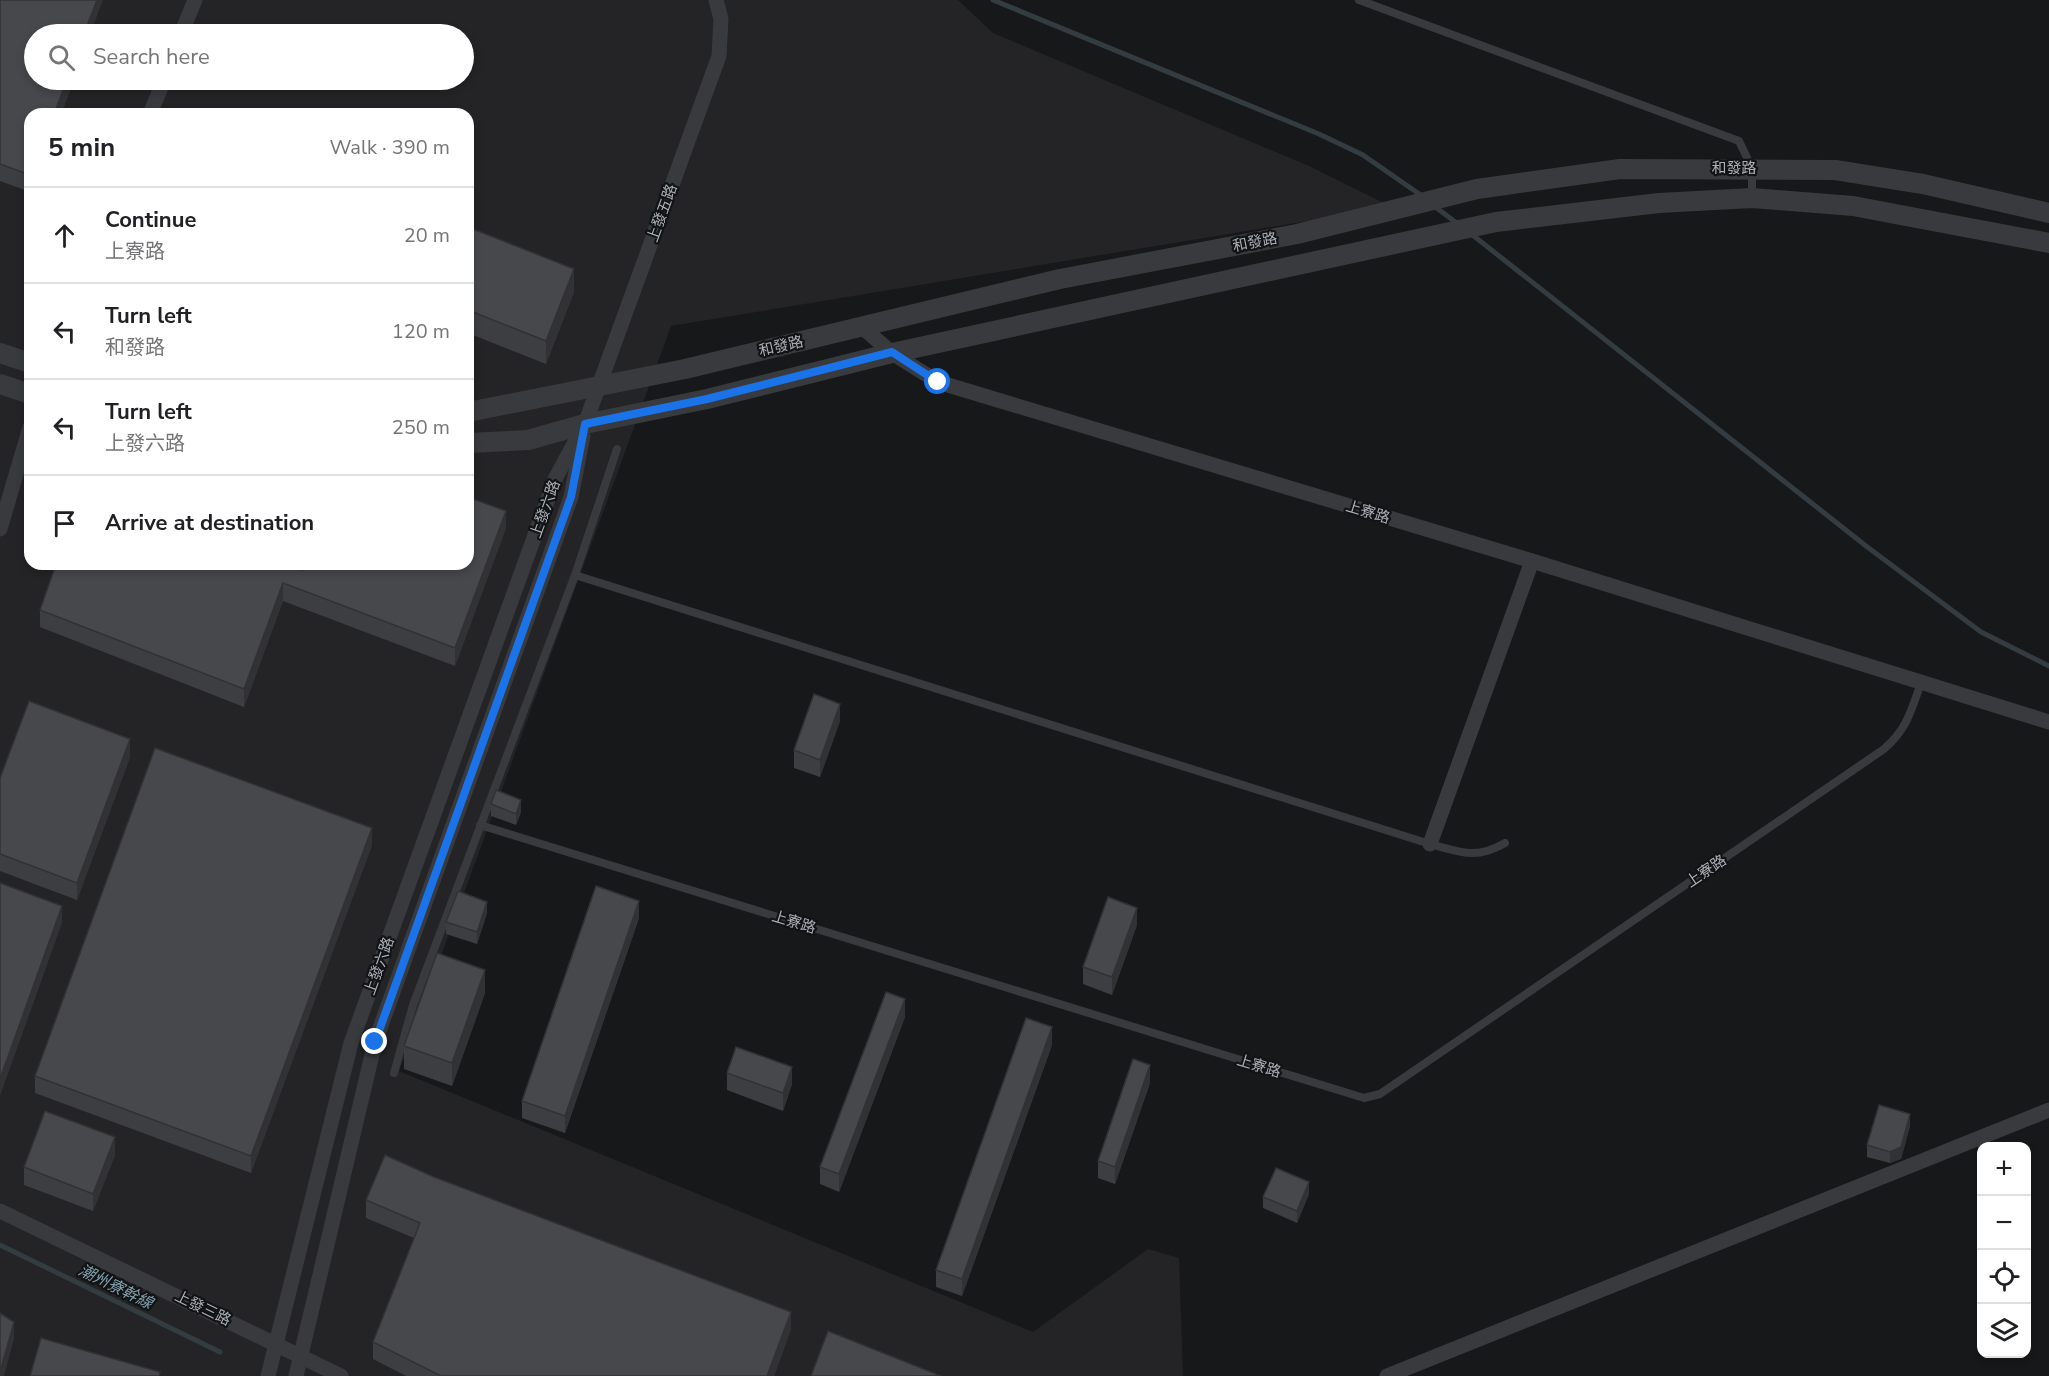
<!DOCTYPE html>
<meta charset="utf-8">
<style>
:root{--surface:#fff;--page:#f6f6f6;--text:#202124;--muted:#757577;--line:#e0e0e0}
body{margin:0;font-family:"Nunito Sans","Noto Sans TC",sans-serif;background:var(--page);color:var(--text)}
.controls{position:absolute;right:18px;bottom:18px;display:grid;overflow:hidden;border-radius:12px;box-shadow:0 3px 9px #0003}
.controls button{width:54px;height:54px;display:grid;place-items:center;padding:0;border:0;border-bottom:2px solid var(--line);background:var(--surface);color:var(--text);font:30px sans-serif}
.stop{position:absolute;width:18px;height:18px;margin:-14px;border:4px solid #1a73e8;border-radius:50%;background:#fff}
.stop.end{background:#1a73e8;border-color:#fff;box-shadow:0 2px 6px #0008}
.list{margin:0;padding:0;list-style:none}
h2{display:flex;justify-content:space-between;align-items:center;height:78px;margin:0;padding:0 24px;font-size:26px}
h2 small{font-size:20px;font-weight:400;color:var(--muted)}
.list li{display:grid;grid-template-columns:39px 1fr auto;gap:18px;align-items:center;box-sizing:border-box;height:96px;padding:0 24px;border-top:2px solid var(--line)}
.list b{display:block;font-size:22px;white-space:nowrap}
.list p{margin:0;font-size:20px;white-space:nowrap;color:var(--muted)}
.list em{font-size:20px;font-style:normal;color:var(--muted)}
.icon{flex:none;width:33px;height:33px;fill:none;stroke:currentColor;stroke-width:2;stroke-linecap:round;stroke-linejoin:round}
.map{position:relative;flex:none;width:2049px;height:1376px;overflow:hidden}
.search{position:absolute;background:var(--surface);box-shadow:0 3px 9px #0003;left:24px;top:24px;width:450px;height:66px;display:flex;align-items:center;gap:15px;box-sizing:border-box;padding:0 21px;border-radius:33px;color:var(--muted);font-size:22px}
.panel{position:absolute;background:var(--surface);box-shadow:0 3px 9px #0003;left:24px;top:108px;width:450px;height:462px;border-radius:18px}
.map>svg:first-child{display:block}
.built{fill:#242426;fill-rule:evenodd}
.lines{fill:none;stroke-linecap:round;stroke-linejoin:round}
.stream{stroke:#323c41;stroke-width:5}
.service{stroke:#393a3e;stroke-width:8}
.minor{stroke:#393a3e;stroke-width:15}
.tertiary{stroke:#393a3e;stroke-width:20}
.wall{fill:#3d3e41}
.shaded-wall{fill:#323235}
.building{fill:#47484c;stroke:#323235;stroke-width:1.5}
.route{stroke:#1a73e8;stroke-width:8}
.labels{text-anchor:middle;stroke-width:4.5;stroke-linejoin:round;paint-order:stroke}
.street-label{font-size:15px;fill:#abb0b8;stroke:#121314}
.water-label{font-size:16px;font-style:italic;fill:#85a1af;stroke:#121314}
</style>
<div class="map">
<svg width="2049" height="1376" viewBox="0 0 2049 1376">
<rect width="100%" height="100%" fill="#171819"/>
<path class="built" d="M0 0H958L993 33 1309 166 1392 207 671 326 399 1071 1033 1332 1148 1249 1179 1258 1183 1376H0ZM34 34H464V80H34ZM30 114H468V564H30Z"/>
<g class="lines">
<g class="stream">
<path d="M993 0 1319 134 1363 155 1425 198"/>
<path d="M1434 206 1458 224"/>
<path d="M1470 233 1866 546 1981 632 2049 666"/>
<path d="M0 1245 220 1352"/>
</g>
<g class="service">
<path d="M1359 0 1739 141 1752 168V196"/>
<path d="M575 575 1430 844C1460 852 1476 860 1505 843"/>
<path d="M480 825 1364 1098 1380 1094 1884 749C1907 729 1911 711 1921 683"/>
<path d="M394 1073 413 1005 575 575 617 449"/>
</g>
<g class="minor">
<path d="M181 34 195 0"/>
<path d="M150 114 164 80"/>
<path d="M862 327 892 353 938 382 1532 561 2049 722"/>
<path d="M0 529 30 427"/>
<path d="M1430 844 1532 561"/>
<path d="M0 1211 341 1376"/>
<path d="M268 1376 351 1043 556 477 585 424 719 56 721 19 716 0"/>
<path d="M296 1376 375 1042 571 497 583 436"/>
<path d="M1387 1376 2049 1110"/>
</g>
<g class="tertiary">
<path d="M0 353 30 363"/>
<path d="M0 384 30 394"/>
<path d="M468 412 685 369 1060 279 1297 234 1477 189 1620 169 1835 170 1923 184 2049 213"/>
<path d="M468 443 528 440 585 424 707 399 892 353 1496 222 1659 203 1752 198 1853 206 2049 243"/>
</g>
</g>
<g class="wall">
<path d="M0 0 34 80H74L61 114H30V192L0 181Z"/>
<path d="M468 227 574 292 546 364 468 333Z"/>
<path d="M506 528 455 666 283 601 244 707 40 627V610L302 570Z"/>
<path d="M840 721 820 777 794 768V750Z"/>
<path d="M130 757 77 900 0 871V778Z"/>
<path d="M491 804 521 812 516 825 491 816Z"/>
<path d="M372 845 251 1173 35 1093V1076Z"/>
<path d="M487 913 477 944 446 934V922Z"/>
<path d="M639 918 565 1133 522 1118V1101Z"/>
<path d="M1137 925 1112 995 1083 984V967Z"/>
<path d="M485 993 452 1086 404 1069V1046Z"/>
<path d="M905 1017 839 1192 820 1184V1167Z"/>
<path d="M1052 1045 962 1296 936 1287V1270Z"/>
<path d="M727 1073 792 1084 783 1111 727 1090Z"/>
<path d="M1150 1083 1115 1184 1098 1178V1161Z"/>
<path d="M1910 1126 1901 1159 1890 1163 1867 1157V1145Z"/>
<path d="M115 1155 93 1211 24 1185V1167Z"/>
<path d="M434 1177 791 1329 774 1376H406L373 1359V1342L414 1238 366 1218V1200Z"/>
<path d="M1309 1194 1297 1223 1263 1208V1197Z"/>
</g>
<g class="shaded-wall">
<path d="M97 0H103L90 34H84Z"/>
<path d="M67 80H74L61 114H54Z"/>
<path d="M574 269V292L546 364V341Z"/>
<path d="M506 511V528L455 666V648Z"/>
<path d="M283 583V601L244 707V689Z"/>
<path d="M840 704V721L820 777V760Z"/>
<path d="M130 739V757L77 900V883Z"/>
<path d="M521 800V812L516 825V814Z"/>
<path d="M372 828V845L251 1173V1156Z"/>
<path d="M639 901V918L565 1133V1116Z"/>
<path d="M487 902V913L477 944V932Z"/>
<path d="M62 906V923L0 1096V1079Z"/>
<path d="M1137 908V925L1112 995V977Z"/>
<path d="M485 970V993L452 1086V1063Z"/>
<path d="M905 999V1017L839 1192V1174Z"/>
<path d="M1052 1027V1045L962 1296V1279Z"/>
<path d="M1150 1065V1083L1115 1184V1167Z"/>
<path d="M792 1067V1084L783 1111V1093Z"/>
<path d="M1910 1114V1126L1901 1159 1890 1163V1152Z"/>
<path d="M115 1137V1155L93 1211V1194Z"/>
<path d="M1309 1182V1194L1297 1223V1211Z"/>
<path d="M791 1312V1329L774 1376H767Z"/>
<path d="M14 1322V1339L4 1376H0V1372Z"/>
</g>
<g class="building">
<path d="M0 0H97L84 34H34V80H67L54 114H30V175L0 164Z"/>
<path d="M468 227 574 269 546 341 468 310Z"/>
<path d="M468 497 506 511 455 648 283 583 244 689 40 610 56 564H290L302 570 305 564H468Z"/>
<path d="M814 694 840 704 820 760 794 750Z"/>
<path d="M29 701 130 739 77 883 0 854V778Z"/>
<path d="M155 748 372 828 251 1156 35 1076Z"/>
<path d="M496 790 521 800 516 814 491 804Z"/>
<path d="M0 883 62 906 0 1079Z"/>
<path d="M596 886 639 901 565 1116 522 1101Z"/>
<path d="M458 891 487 902 477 932 446 922Z"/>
<path d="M1108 897 1137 908 1112 977 1083 967Z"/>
<path d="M437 953 485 970 452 1063 404 1046Z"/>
<path d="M886 992 905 999 839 1174 820 1167Z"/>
<path d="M1026 1018 1052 1027 962 1279 936 1270Z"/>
<path d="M736 1047 792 1067 783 1093 727 1073Z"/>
<path d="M1133 1059 1150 1065 1115 1167 1098 1161Z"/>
<path d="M1879 1105 1910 1114 1901 1147 1890 1152 1867 1145Z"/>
<path d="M45 1111 115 1137 93 1194 24 1167Z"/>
<path d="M385 1155 434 1177 791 1312 767 1376H441L373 1342 420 1223 366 1200Z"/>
<path d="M1276 1168 1309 1182 1297 1211 1263 1197Z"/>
<path d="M0 1313 14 1322 0 1372Z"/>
<path d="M828 1331 941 1376H811Z"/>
<path d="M41 1338 160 1372 159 1376H30Z"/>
</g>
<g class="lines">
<path class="route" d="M375 1042 571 497 585 424 707 399 892 352 938 382"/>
</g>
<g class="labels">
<g class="street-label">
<text x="1734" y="173">和發路</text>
<text transform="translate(662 213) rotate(-70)" y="5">上發五路</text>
<text transform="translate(1255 242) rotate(-11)" y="5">和發路</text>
<text transform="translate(781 346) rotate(-13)" y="5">和發路</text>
<text transform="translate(545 509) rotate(-70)" y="5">上發六路</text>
<text transform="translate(1368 512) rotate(17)" y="5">上寮路</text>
<text transform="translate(1706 871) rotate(-34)" y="5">上寮路</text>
<text transform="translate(794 922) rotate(17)" y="5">上寮路</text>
<text transform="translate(379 966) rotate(-70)" y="5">上發六路</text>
<text transform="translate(1259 1066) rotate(17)" y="5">上寮路</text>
<text transform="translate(203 1308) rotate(26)" y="5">上發三路</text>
</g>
<g class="water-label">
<text transform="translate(116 1286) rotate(26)" y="6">潮州寮幹線</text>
</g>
</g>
</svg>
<div class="controls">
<button>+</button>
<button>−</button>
<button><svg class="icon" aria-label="locate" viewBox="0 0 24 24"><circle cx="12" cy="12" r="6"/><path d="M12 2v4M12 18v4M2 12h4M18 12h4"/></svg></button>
<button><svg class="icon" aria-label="layers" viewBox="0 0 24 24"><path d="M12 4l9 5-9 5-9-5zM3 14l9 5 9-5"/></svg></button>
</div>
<div class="stop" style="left:938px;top:382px"></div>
<div class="stop end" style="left:375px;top:1042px"></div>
<div class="search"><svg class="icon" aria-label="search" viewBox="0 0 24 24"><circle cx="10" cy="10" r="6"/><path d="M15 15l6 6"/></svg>Search here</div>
<section class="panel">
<h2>5 min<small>Walk · 390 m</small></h2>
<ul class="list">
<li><svg class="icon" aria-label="ahead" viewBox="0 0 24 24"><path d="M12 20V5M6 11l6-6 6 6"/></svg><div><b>Continue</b><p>上寮路</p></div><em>20 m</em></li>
<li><svg class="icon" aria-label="left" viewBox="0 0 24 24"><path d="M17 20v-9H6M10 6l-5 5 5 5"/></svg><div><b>Turn left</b><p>和發路</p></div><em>120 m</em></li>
<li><svg class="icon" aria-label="left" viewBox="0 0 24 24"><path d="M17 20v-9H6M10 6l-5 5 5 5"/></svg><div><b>Turn left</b><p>上發六路</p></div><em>250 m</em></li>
<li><svg class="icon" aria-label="arrive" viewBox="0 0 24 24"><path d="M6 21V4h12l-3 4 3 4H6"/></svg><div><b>Arrive at destination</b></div></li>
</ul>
</section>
</div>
